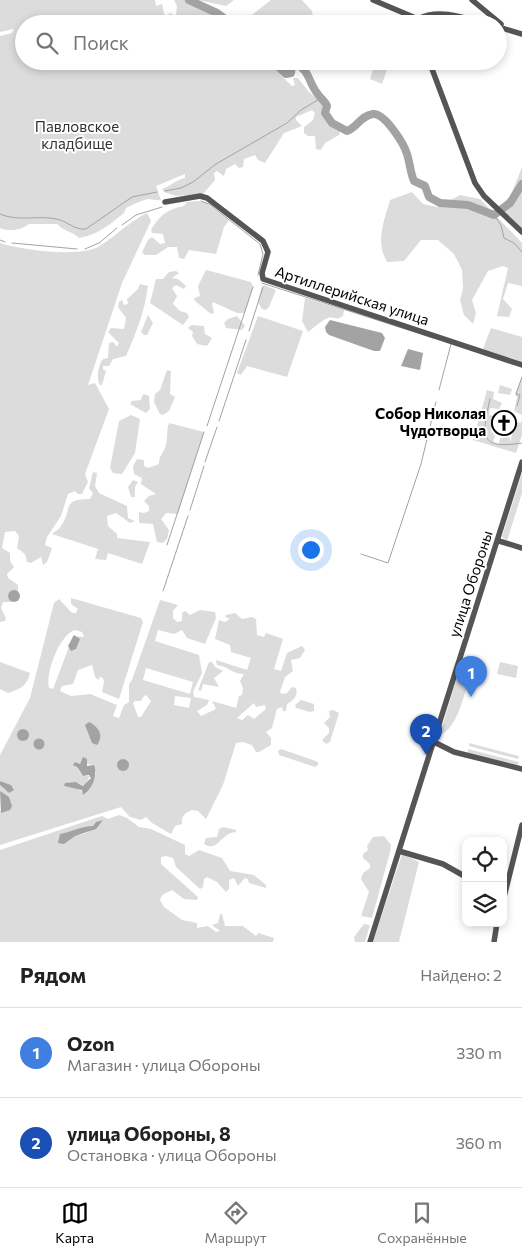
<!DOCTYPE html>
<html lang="ru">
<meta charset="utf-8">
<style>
:root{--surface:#fff;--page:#f6f6f6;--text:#222;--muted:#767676;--line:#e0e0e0;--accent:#000}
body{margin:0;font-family:Commissioner,sans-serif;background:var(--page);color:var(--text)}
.controls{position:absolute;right:15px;bottom:15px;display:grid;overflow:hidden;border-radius:10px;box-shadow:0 2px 8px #0003}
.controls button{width:45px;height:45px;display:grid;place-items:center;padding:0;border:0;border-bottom:1px solid var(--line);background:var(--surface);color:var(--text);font:25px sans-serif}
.you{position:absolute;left:310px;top:549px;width:18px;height:18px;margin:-12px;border:4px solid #fff;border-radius:50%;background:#1a73e8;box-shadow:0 0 0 8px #1a73e833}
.badge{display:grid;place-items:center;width:32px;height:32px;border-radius:50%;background:var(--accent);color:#fff;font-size:16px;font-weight:700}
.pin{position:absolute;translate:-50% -41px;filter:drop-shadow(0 1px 2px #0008)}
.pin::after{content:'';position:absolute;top:26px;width:18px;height:15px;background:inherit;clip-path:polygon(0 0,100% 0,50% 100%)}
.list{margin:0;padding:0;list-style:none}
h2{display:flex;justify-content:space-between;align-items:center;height:65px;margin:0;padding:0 20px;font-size:21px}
h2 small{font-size:16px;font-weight:400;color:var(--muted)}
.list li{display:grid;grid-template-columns:32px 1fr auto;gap:15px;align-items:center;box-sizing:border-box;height:90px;padding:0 20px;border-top:1px solid var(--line)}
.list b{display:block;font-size:19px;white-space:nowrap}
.list p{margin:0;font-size:16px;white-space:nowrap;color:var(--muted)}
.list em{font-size:16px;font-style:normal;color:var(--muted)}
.icon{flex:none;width:28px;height:28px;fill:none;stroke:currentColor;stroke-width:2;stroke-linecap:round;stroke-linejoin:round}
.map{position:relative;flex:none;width:522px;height:942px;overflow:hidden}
.search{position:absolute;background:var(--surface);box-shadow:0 2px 8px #0003;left:15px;right:15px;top:15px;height:55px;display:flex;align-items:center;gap:12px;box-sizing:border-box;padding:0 18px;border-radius:28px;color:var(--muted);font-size:19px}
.sheet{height:245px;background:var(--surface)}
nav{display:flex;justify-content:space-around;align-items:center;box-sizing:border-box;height:70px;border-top:1px solid var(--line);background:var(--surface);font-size:14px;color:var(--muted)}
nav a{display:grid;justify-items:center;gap:2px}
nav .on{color:var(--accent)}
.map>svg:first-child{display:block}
.green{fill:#dcdcdc;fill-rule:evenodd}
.water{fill:#a3a3a3}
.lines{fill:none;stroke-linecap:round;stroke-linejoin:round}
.stream{stroke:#a3a3a3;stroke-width:1}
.river{stroke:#a3a3a3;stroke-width:8}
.minor{stroke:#555;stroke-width:5.5}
.labels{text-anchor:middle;stroke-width:4;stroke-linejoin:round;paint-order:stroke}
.park-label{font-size:15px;fill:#333;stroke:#fff}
.street-label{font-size:15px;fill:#000;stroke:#fff}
.poi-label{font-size:15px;font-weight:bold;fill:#000;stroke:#fff;text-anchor:end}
</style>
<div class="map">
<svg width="522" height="942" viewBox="0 0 522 942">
<rect width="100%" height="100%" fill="#fff"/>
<g class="green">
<path d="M0 0H155L156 6 162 4 165 17 168 18 169 13 173 14 170 24H24V61H266L292 86 295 85 293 78H298L309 92 323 104C324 118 329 123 340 131L339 135 325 143 321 150 316 149 315 136H308L304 133V127L313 120 315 113 312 110 296 117V120L302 126 284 133 265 163 258 160 255 155 244 159 243 167 239 168 235 164 226 169 224 176 217 171 214 173 215 180 203 194 176 196 164 192 162 189C171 186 177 179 185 178V174L156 186 161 200C156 201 153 199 149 199 145 199 130 206 126 208L124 213C110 224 98 235 79 238 72 231 64 232 57 224H29C22 230 9 232 0 228V36L12 33 14 29 0 32Z"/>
<path d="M174 0H186L228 24H175L177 6Z"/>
<path d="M198 0H234L226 6Z"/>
<path d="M271 0H302L312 11 314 24H251L248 18Z"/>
<path d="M376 61H390L382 84 370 79Z"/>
<path d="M522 167V229L499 206 510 197Z"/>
<path d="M412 192 423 204 437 207 460 195 480 199 522 243V286L508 283 503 299 512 309 509 317 497 316 508 268 503 266 488 271 472 300 476 313 473 324 464 315 460 300 463 289 462 270 454 254 438 240H421L404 261 387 262C375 241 384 222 390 200Z"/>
<path d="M199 201 205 202 229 220 224 227 216 254 189 250 184 259 179 258 177 247H168L156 255H145L142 252 148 240 152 237 160 244 165 243 163 234 152 233 151 230C160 215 168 209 184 206L187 202Z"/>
<path d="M147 213 151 221 122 283 88 385 95 383 109 409 85 474 88 482 82 494H78L75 491 68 494 61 516 47 537 45 545 52 548 47 562 43 565 41 557 31 563 27 562 25 554 17 548 19 536 15 531 5 532 2 548 10 553V561L14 567 7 574 8 578 18 585V593L11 591 8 594 11 602H3L1 608 6 618 5 621 0 622V243C21 250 81 258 100 246 117 235 129 222 147 213Z"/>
<path d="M206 270 251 282 253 287 245 313H237L213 302 212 304 214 313 211 314 195 301 194 298 200 296 198 286Z"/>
<path d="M176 271 179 273 172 278 178 279 186 286 184 289 176 285 172 288 177 296 173 304 180 311 187 313 189 317 183 325 150 303 156 279H163L169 272Z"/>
<path d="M140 284 148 286C145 311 136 333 126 356L113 359 109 366H103V369L106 371 102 385H100C96 379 98 365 103 359L108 358 109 343 113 342 117 347 119 343 108 332 111 328 124 329 126 318 118 307 119 302 122 300 124 305 128 304 127 299 138 289Z"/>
<path d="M264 285 276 290 269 307 266 310 262 309 258 302 261 289Z"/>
<path d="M305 298 344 310 343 316C337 321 334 316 328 318 320 321 314 328 308 332L302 321Z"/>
<path d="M148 315 153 323 147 335H144L141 332Z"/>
<path d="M237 316 245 326 242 330 226 328 224 323 228 319Z"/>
<path d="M258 316 303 331 287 377 247 366 241 375 237 373Z"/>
<path d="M191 325 204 326 205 334 212 338 207 346 197 344 192 336 193 332 188 328Z"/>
<path d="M491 328 522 337V362L483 349Z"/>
<path d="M167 370 171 371 170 394 175 397 169 411 163 415 160 414 154 402 155 394 160 390Z"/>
<path d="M518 372 510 395 498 393 500 385 512 389Z"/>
<path d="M522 377V415L514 411 517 398 515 394Z"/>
<path d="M487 390 494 392 493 399 502 403 499 409 490 408 489 415 494 416 491 431 495 436 493 442 499 444 500 438 510 437V443L515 422 521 423 522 419V435L516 453 473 440Z"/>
<path d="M144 394 149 396 150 409 146 413 130 404 132 401 141 400 142 396Z"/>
<path d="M131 415 140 419 135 453 122 474 113 473 110 468 119 421Z"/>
<path d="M169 423 204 432 178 514 166 513 161 519 169 530 167 539 163 543 157 542 153 524 139 523V512L144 513 149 511V506L144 501 149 496 156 494 141 484 142 478 134 474 133 466 137 459 144 460V466L148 468 159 464C159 456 162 455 165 448 168 441 166 431 169 423Z"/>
<path d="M93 472 97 473 95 486 99 493 127 506 128 518 135 521 130 523 116 513 107 516 108 526 117 534V538L150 542 142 564 108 553 106 560 95 559 98 549 52 534C55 531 59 530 61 526 73 509 61 499 90 499L93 493 89 488Z"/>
<path d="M522 473V493L507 541 502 537Z"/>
<path d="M133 480 138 482 135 487V497H131L128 487Z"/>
<path d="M71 598 141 618 143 622 119 699 102 692 104 682 103 678 100 677 98 680C93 676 94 670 92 665L78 670 73 684 62 686 60 691 71 696 90 694 117 705 113 716 119 718 124 705 129 702V684L132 680 160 600 178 605 173 611V618L177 622 182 621V613L185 611 190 615 200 610 215 612 216 618 205 644 187 638 182 630 174 634 158 630 155 641 199 655 202 673 193 692 194 697 209 700 207 705 197 711 201 716 216 709 212 701 236 708 239 696 242 695 243 688 240 681 244 674C232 674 228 666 217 665L216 660 247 670 251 658 231 652 230 645 215 639 219 620 225 622 230 619 225 617 226 615 235 613 242 619 252 617 256 619 257 635 264 637 266 633 283 639 274 669 281 671 287 653 302 646 305 650 300 658 291 660 293 671 285 677 280 692 282 694 287 693 292 687 296 688C298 696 294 700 287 704L286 711H283L282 707 277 709 272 728 266 732 271 738V745L259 752H256L252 745 243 742 236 743 223 785 206 819 198 811 192 810C185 813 181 816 182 824L175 826 171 834 152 823 146 817 141 820 130 817 121 807 0 845V813L4 795 0 791V785L5 790 11 785 0 781V755L30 698 54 603 59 599 72 613H76L78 609 71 604ZM75 630 82 632 84 637 73 636 53 689 49 688C45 673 60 634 75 630ZM146 668 193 682 190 694 143 680ZM146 695 151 701 141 717H138L133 703 135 701H141L144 696ZM175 696 191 698 189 708 174 705ZM254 703 256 707 265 705 266 709 254 719 248 715 242 720 237 718ZM87 759 86 764 92 765 96 773 86 794 77 788 64 786 76 782 85 786 90 776H83L78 768 75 767V762L79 764Z"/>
<path d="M0 662 30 673C27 686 20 689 8 693L0 689Z"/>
<path d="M209 662H212L215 667 223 671 214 678 219 687 203 684 201 691 198 690Z"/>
<path d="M500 662 518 666 516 678 497 674Z"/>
<path d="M462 669 471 673C466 687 457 732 440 734L459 670Z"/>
<path d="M301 700 314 704V711L310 712 296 708 295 705Z"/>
<path d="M333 710 339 713 330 742 326 744 322 740 329 733V728L324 723 330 717 329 711Z"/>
<path d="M469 743 519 756 518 759 469 746Z"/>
<path d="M281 749 313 760 318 762V765L315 767 279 755 278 751Z"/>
<path d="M468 749 519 762 518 765 468 754Z"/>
<path d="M119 815 127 818 139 827 151 829 185 845V854L189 856 199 850 222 858 230 871 254 875 266 885V888L249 883 248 879 245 878 238 886 234 878 229 880V889L226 892 217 882 207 877 204 879 203 887 200 889 176 867 173 858 166 856 161 857V864L198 897 197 900 184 899 172 890 162 895 160 900 164 907 182 920 197 923V928L208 926 216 932 220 931 212 925 218 923 220 914H222L225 926H243L256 936 258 933 274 938 273 942H0V850L102 816 108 819ZM103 821C87 835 82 837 60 834 75 831 90 828 103 821Z"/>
<path d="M223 827 236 830V832C220 833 218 853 204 844L206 838 217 837 219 829Z"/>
<path d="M384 836 391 845 390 852 372 918 361 916 369 892 361 879 363 873 370 868V864L363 858V854L368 850 367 846 373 837Z"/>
<path d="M402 854 419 862 399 942H373Z"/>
<path d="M364 924 370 925 365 942H355L354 937Z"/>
</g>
<g class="water">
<path d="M330 320 382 333 385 338 380 351H374L329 335 326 332 325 327Z"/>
<path d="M408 349 423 353 420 370 401 366Z"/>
<circle cx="14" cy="596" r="6"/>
<path d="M74 635 80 639 76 649 71 651 68 646Z"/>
<path d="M89 722C99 727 104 736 97 745L92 743 85 725Z"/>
<circle cx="23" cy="735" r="6"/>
<circle cx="39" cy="744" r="5.5"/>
<path d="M83 757 87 759V766L94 765C98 775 92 790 83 795L82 790 64 786 65 783 76 782 83 786 91 778 89 775 83 776 78 768 73 765 75 762 80 764Z"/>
<circle cx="123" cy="765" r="6"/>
<path d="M0 781 11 785 14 790 9 793 0 785Z"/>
<path d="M0 791 9 797 12 806 10 810 1 813Z"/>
<path d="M103 820 96 829 75 836 64 844 58 843 60 834C71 832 82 826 93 826L96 822Z"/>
</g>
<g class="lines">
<g class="stream">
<path d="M165 191 181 188 193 182 216 164 287 123 301 110 321 98"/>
<path d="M201 201 209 204 260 244 263 254 258 275"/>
<path d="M0 214C18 222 37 215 56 219 68 221 73 230 86 229L132 197 157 192"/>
<path d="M494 215 501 225 504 238 514 243 522 252"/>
<path d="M122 225 136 215 162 207"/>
<path d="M0 240 5 242"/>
<path d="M12 243 77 249"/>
<path d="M85 249 99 243 117 228"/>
<path d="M262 283 433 338"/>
<path d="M249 331 263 287"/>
<path d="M439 390 451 344"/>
<path d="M490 399C482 435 478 450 522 443"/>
<path d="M517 406 520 395 516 394 522 377"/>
<path d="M219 421 246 340"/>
<path d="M207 426 253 287"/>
<path d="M205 462 217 427"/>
<path d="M190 510 204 466"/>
<path d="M167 545 204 432"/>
<path d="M361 554 388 563 421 464 436 402"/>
<path d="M163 591 188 516"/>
</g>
<g class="river">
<path d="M189 0 217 13 232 24"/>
<path d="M272 61 286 74 291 73 292 65 295 63C309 69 309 83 317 93 320 98 325 101 327 106L325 113 332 123 347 131C358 127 360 116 373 114 385 113 404 144 407 154 410 163 410 172 414 181L425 186 429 197 440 203 468 205 494 215 510 203 522 184"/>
</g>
<g class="minor">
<path d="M373 0 418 19C439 8 465 18 486 24"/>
<path d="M472 0 501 24"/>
<path d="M498 27 522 34"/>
<path d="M429 61 475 183 484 196 522 232"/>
<path d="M165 202 200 196 207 198 263 241 268 252 262 273 263 279 522 365"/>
<path d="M499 541 522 548"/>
<path d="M434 742 454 752 522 769"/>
<path d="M399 851 443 864 466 877"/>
<path d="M503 901 522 825"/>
<path d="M370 942 522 462"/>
<path d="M494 942 497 923"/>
</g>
</g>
<defs>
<symbol id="church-ring" viewBox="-11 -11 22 22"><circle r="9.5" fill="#fff" stroke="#000" stroke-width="1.5"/><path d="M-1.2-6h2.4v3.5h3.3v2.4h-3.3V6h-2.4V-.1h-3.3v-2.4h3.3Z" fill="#000"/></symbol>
</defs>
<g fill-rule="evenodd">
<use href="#church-ring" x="490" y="409" width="28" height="28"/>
</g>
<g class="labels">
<g class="park-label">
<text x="77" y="132">Павловское<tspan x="77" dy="17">кладбище</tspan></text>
</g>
<g class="street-label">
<text transform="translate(352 296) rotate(18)" y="5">Артиллерийская улица</text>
<text transform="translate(471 584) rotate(-72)" y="5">улица Обороны</text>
</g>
<g class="poi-label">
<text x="486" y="419">Собор Николая<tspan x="486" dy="17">Чудотворца</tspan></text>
</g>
</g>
</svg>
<div class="controls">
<button><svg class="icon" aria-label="locate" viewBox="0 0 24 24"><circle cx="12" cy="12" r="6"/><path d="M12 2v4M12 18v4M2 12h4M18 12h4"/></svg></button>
<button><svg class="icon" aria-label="layers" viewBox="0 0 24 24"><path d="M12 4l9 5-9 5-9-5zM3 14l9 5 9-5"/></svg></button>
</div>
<div class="you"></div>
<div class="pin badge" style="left:471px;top:697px;background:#3f7fe0">1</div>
<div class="pin badge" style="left:426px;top:755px;background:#1a4fb4">2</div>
<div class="search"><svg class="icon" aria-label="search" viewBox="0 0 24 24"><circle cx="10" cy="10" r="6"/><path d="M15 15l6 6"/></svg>Поиск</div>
</div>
<section class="sheet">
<h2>Рядом<small>Найдено: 2</small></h2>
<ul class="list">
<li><span class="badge" style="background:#3f7fe0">1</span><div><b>Ozon</b><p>Магазин · улица Обороны</p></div><em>330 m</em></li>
<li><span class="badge" style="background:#1a4fb4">2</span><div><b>улица Обороны, 8</b><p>Остановка · улица Обороны</p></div><em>360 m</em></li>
</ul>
</section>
<nav>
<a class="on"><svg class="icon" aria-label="map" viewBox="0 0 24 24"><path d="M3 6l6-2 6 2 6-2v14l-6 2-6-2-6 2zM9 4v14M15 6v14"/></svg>Карта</a>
<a><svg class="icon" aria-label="directions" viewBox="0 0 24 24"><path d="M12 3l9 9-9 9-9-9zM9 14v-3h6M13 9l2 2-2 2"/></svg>Маршрут</a>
<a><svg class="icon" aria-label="saved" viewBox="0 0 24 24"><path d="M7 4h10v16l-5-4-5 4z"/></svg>Сохранённые</a>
</nav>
